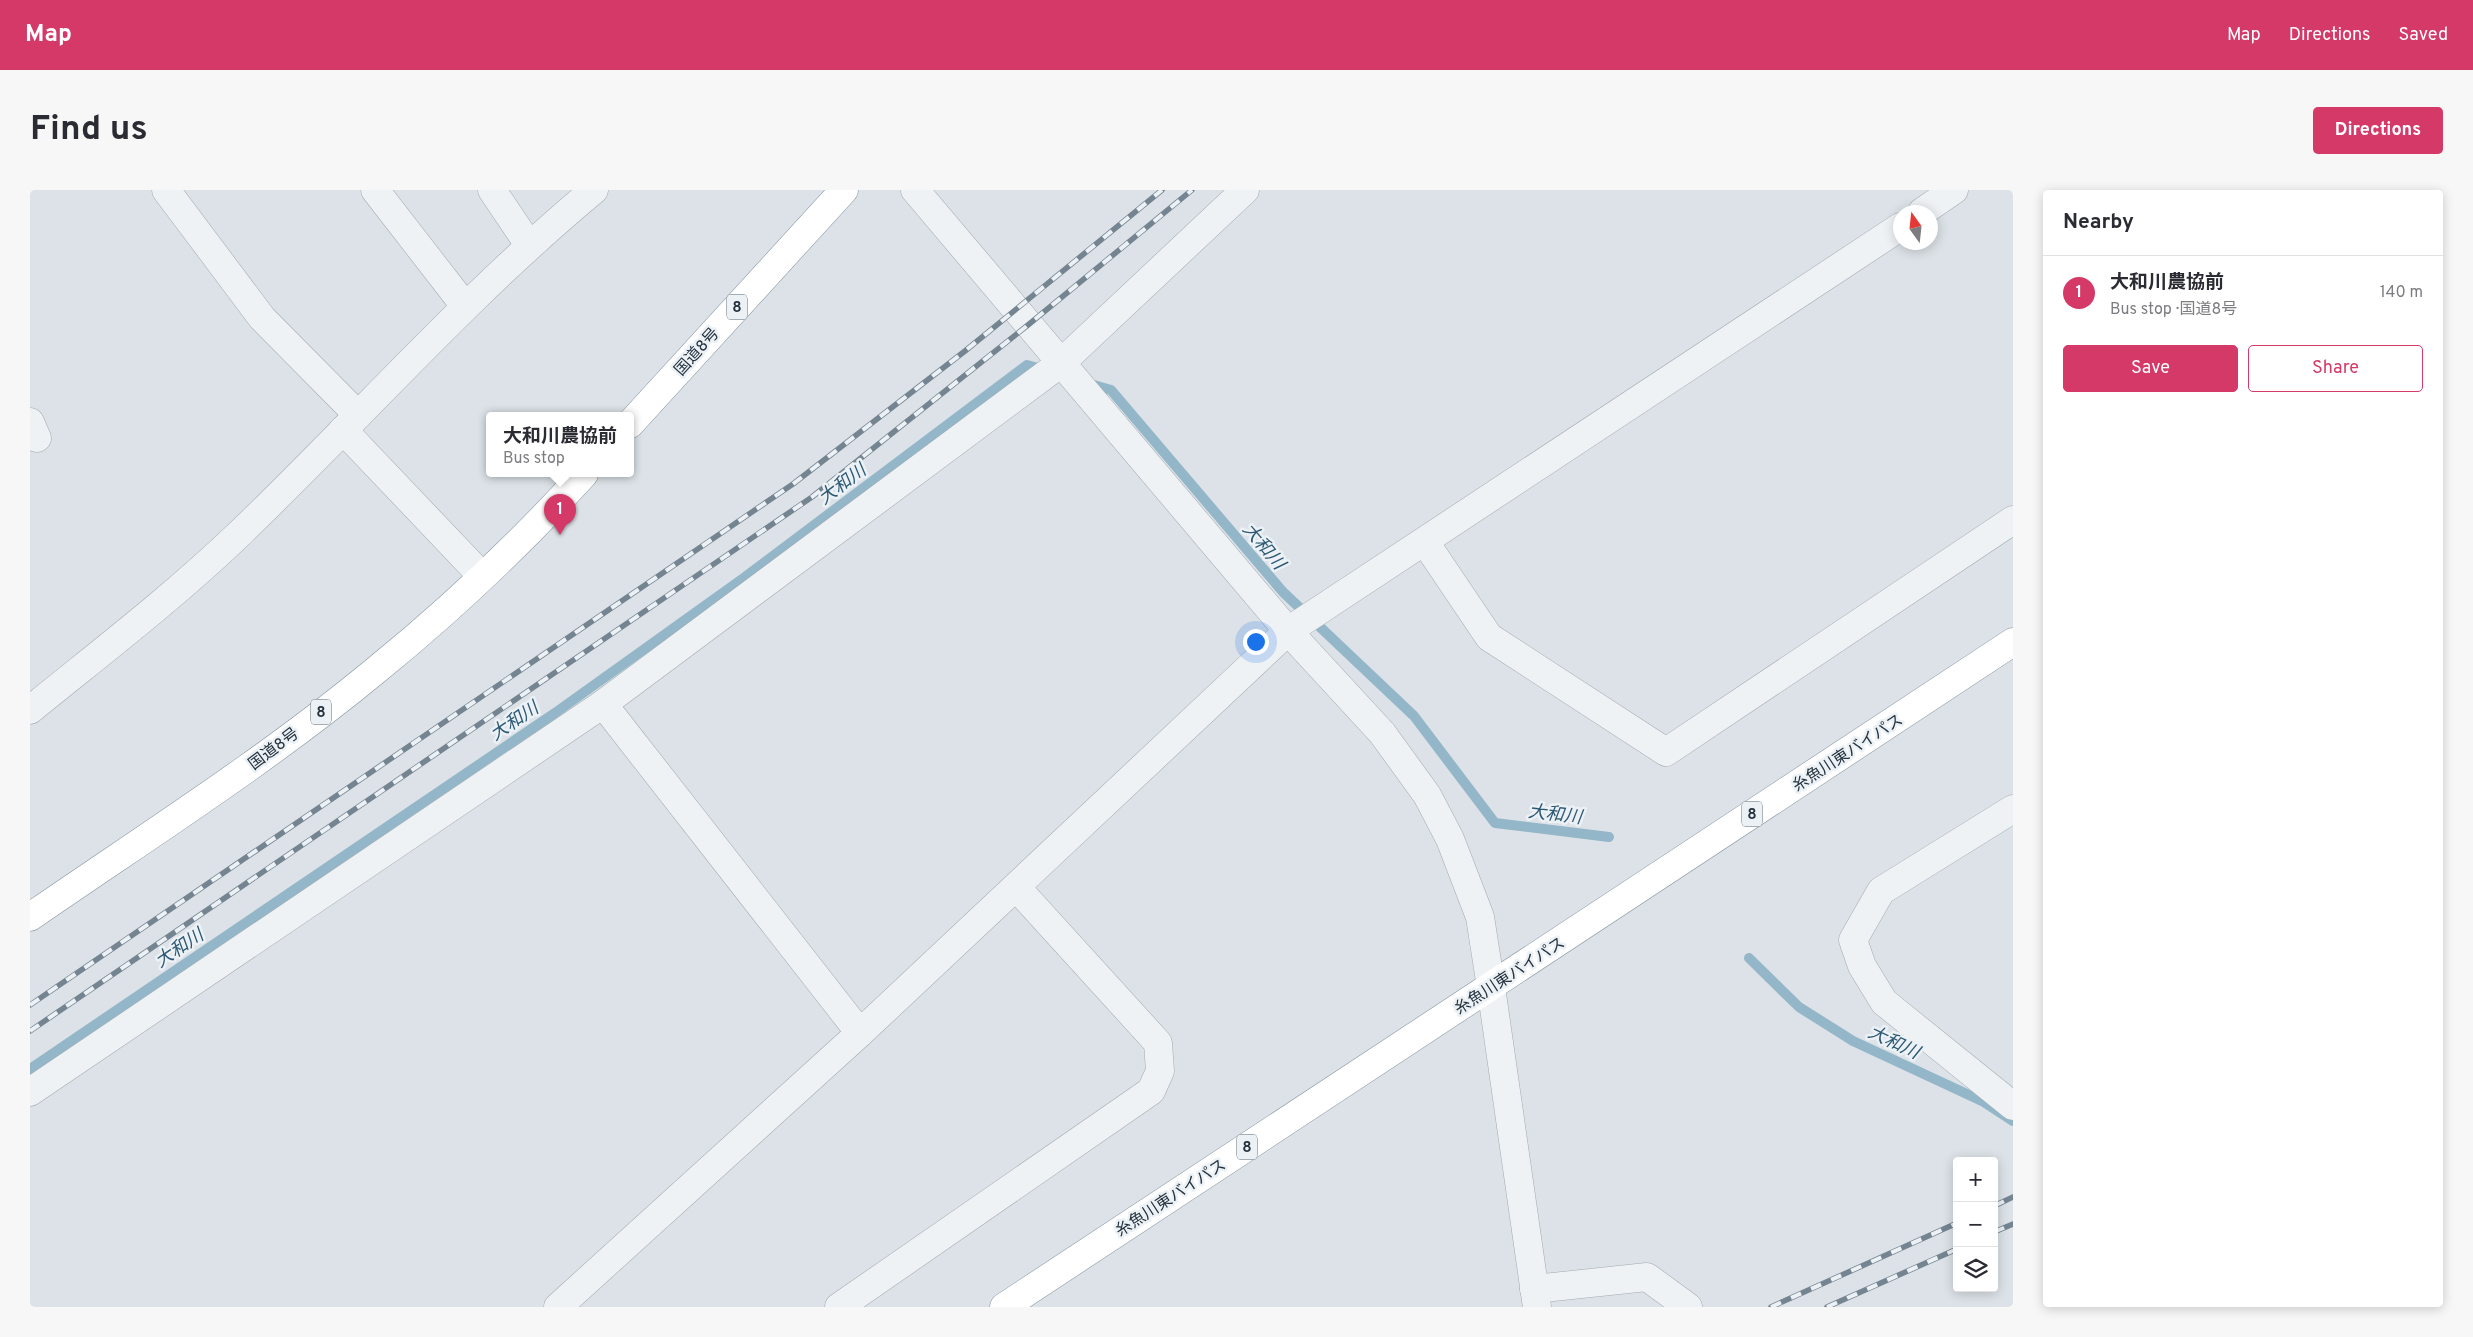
<!DOCTYPE html>
<meta charset="utf-8">
<style>
:root{--surface:#fff;--page:#f7f7f7;--text:#2b2b33;--muted:#7c7c81;--line:#e1e1e2;--accent:#d43968}
body{margin:0;font-family:Overpass,"Noto Sans JP",sans-serif;background:var(--page);color:var(--text)}
.controls{position:absolute;right:15px;bottom:15px;display:grid;overflow:hidden;border-radius:5px;box-shadow:0 2px 12px #0003}
.controls button{width:45px;height:45px;display:grid;place-items:center;padding:0;border:0;border-bottom:1px solid var(--line);background:var(--surface);color:var(--text);font:25px sans-serif}
.compass{position:absolute;left:1863px;top:15px;width:45px;height:45px;border-radius:50%;background:var(--surface);box-shadow:0 2px 12px #0003;rotate:345deg}
.you{position:absolute;left:1225px;top:451px;width:18px;height:18px;margin:-12px;border:4px solid #fff;border-radius:50%;background:#1a73e8;box-shadow:0 0 0 8px #1a73e833}
.badge{display:grid;place-items:center;width:32px;height:32px;border-radius:50%;background:var(--accent);color:#fff;font-size:16px;font-weight:700}
.pin{position:absolute;translate:-50% -41px;filter:drop-shadow(0 1px 2px #0008)}
.pin::after{content:'';position:absolute;top:26px;width:18px;height:15px;background:inherit;clip-path:polygon(0 0,100% 0,50% 100%)}
.popup{position:absolute;left:456px;top:222px;width:148px;height:65px;box-sizing:border-box;display:grid;place-content:center;border-radius:5px;background:var(--surface);filter:drop-shadow(0 1px 4px #0005);font-size:16px;white-space:nowrap;color:var(--muted)}
.popup b{font-size:19px;color:var(--text)}
.popup::after{content:'';position:absolute;left:50%;top:100%;margin-left:-10px;border:10px solid transparent;border-top-color:var(--surface)}
.list{margin:0;padding:0;list-style:none}
h2{display:flex;justify-content:space-between;align-items:center;height:65px;margin:0;padding:0 20px;font-size:21px}
h2 small{font-size:16px;font-weight:400;color:var(--muted)}
.list li{display:grid;grid-template-columns:32px 1fr auto;gap:15px;align-items:center;box-sizing:border-box;height:75px;padding:0 20px;border-top:1px solid var(--line)}
.list b{display:block;font-size:19px;white-space:nowrap}
.list p{margin:0;font-size:16px;white-space:nowrap;color:var(--muted)}
.list em{font-size:16px;font-style:normal;color:var(--muted)}
.actions{display:flex;gap:10px;padding:15px 20px}
.actions a{flex:1;padding:11px 0;border:1px solid var(--accent);border-radius:5px;text-align:center;font-size:18px;color:var(--accent)}
.actions .main{background:var(--accent);color:#fff}
.icon{flex:none;width:28px;height:28px;fill:none;stroke:currentColor;stroke-width:2;stroke-linecap:round;stroke-linejoin:round}
.map{position:relative;flex:none;width:1983px;height:1117px;overflow:hidden;border-radius:5px}
header{display:flex;align-items:center;gap:30px;box-sizing:border-box;height:70px;padding:0 25px;background:var(--accent);color:#fff}
header strong{font-size:24px}
nav{display:flex;gap:28px;margin-inline-start:auto;font-size:18px}
.intro{display:flex;align-items:center;justify-content:space-between;box-sizing:border-box;height:120px;padding:0 30px}
h1{margin:0;font-size:35px}
.button{padding:12px 22px;border-radius:5px;background:var(--accent);color:#fff;font-size:18px;font-weight:700}
main{display:flex;gap:30px;padding:0 30px}
aside{flex:1;background:var(--surface);border-radius:5px;box-shadow:0 2px 12px #0003}
.map>svg:first-child{display:block}
.lines{fill:none;stroke-linecap:round;stroke-linejoin:round}
.stream{stroke:#94b6c9;stroke-width:10}
.minor-casing{stroke:#a1aab1;stroke-width:29}
.tertiary-casing{stroke:#a1aab1;stroke-width:29}
.trunk-casing{stroke:#83929e;stroke-width:29}
.minor{stroke:#eff2f5;stroke-width:28}
.tertiary{stroke:#eff2f5;stroke-width:28}
.trunk{stroke:#fff;stroke-width:28}
.rail-casing{stroke:#758491;stroke-width:5.5}
.rail{stroke:#ebf1f5;stroke-width:4;stroke-dasharray:11;stroke-linecap:butt}
.labels{text-anchor:middle;stroke-width:5;stroke-linejoin:round;paint-order:stroke}
.shield{fill:#ebf1f5;stroke:#606b75;stroke-width:1}
.shield-label{font-size:15px;font-weight:bold;fill:#25323e}
.street-label{font-size:16px;fill:#25323e;stroke:#ebf1f5}
.water-label{font-size:18px;font-style:italic;fill:#2d5874;stroke:#ebf1f5}
</style>
<header>
<strong>Map</strong>
<nav><a>Map</a><a>Directions</a><a>Saved</a></nav>
</header>
<div class="intro"><h1>Find us</h1><a class="button">Directions</a></div>
<main>
<div class="map">
<svg width="1983" height="1117" viewBox="0 0 1983 1117">
<rect width="100%" height="100%" fill="#dce2e7"/>
<g class="lines">
<g class="stream">
<path d="M1057 193 1081 200 1253 402 1384 526 1465 633 1579 647"/>
<path d="M1719 768 1769 817 1823 851 1954 912 1983 931"/>
<path d="M0 879 525 523 715 387 997 175 1015 180"/>
</g>
<defs>
<g id="minor">
<path d="M136 0 232 128 328 225"/>
<path d="M345 0 435 116"/>
<path d="M462 0 499 55"/>
<path d="M885 0 1258 441 1352 543 1397 605 1420 649 1450 727 1461 797"/>
<path d="M1892 22 1924 0"/>
<path d="M0 232 7 248"/>
<path d="M313 240 452 386"/>
<path d="M1395 352 1459 447 1636 562 1983 330"/>
<path d="M573 514 830 843"/>
<path d="M0 520C70 463 142 408 207 346 327 231 436 106 564 0"/>
<path d="M1983 619 1851 701 1823 750 1832 776 1854 812 1983 916"/>
<path d="M0 902 573 514 1031 173 1215 0"/>
<path d="M1504 1099 1617 1087 1658 1117"/>
<path d="M528 1117 830 843 1258 441 1870 37"/>
<path d="M809 1117 1121 901 1130 881 1128 853 986 697"/>
</g>
<path id="tertiary" d="M1461 797 1507 1117"/>
<g id="trunk">
<path d="M600 234 814 0"/>
<path d="M0 727C116 647 236 571 345 481 419 421 490 354 554 284"/>
<path d="M974 1117 1983 452"/>
</g>
</defs>
<use href="#minor" class="minor-casing"/>
<use href="#tertiary" class="tertiary-casing"/>
<use href="#trunk" class="trunk-casing"/>
<use href="#minor" class="minor"/>
<use href="#tertiary" class="tertiary"/>
<use href="#trunk" class="trunk"/>
<defs>
<g id="rail">
<path d="M0 815 763 294 935 161 1132 0"/>
<path d="M0 841 782 307 998 135 1162 0"/>
<path d="M1964 1016 1983 1007"/>
<path d="M1964 1042 1983 1034"/>
<path d="M1741 1117 1927 1033"/>
<path d="M1797 1117 1927 1059"/>
</g>
</defs>
<use href="#rail" class="rail-casing"/>
<use href="#rail" class="rail"/>
</g>
<g class="labels">
<g class="shield">
<rect x="697" y="104.5" width="20" height="25" rx="4"/>
<rect x="281" y="509.5" width="20" height="25" rx="4"/>
<rect x="1712" y="611.5" width="20" height="25" rx="4"/>
<rect x="1207" y="944.5" width="20" height="25" rx="4"/>
</g>
<g class="shield-label">
<text x="707" y="122">8</text>
<text x="291" y="527">8</text>
<text x="1722" y="629">8</text>
<text x="1217" y="962">8</text>
</g>
<g class="street-label">
<text transform="translate(666 161) rotate(-48)" y="6">国道8号</text>
<text transform="translate(243 558) rotate(-37)" y="6">国道8号</text>
<text transform="translate(1817 562) rotate(-33)" y="6">糸魚川東バイパス</text>
<text transform="translate(1479 785) rotate(-33)" y="6">糸魚川東バイパス</text>
<text transform="translate(1140 1007) rotate(-33)" y="6">糸魚川東バイパス</text>
</g>
<g class="water-label">
<text transform="translate(812 294) rotate(-37)" y="6">大和川</text>
<text transform="translate(1234 356) rotate(50)" y="6">大和川</text>
<text transform="translate(484 531) rotate(-34)" y="6">大和川</text>
<text transform="translate(1525 624) rotate(7)" y="6">大和川</text>
<text transform="translate(149 758) rotate(-34)" y="6">大和川</text>
<text transform="translate(1864 852) rotate(25)" y="6">大和川</text>
</g>
</g>
</svg>
<div class="controls">
<button>+</button>
<button>−</button>
<button><svg class="icon" aria-label="layers" viewBox="0 0 24 24"><path d="M12 4l9 5-9 5-9-5zM3 14l9 5 9-5"/></svg></button>
</div>
<svg class="compass" viewBox="-18 -18 36 36"><path d="M0-13l5 13h-10z" fill="#e53935"/><path d="M0 13l5-13h-10z" fill="#7c7c81"/></svg>
<div class="you"></div>
<div class="pin badge" style="left:530px;top:345px">1</div>
<div class="popup"><b>大和川農協前</b>Bus stop</div>
</div>
<aside>
<h2>Nearby<small></small></h2>
<ul class="list">
<li><span class="badge">1</span><div><b>大和川農協前</b><p>Bus stop · 国道8号</p></div><em>140 m</em></li>
</ul>
<div class="actions"><a class="main">Save</a><a>Share</a></div>
</aside>
</main>
